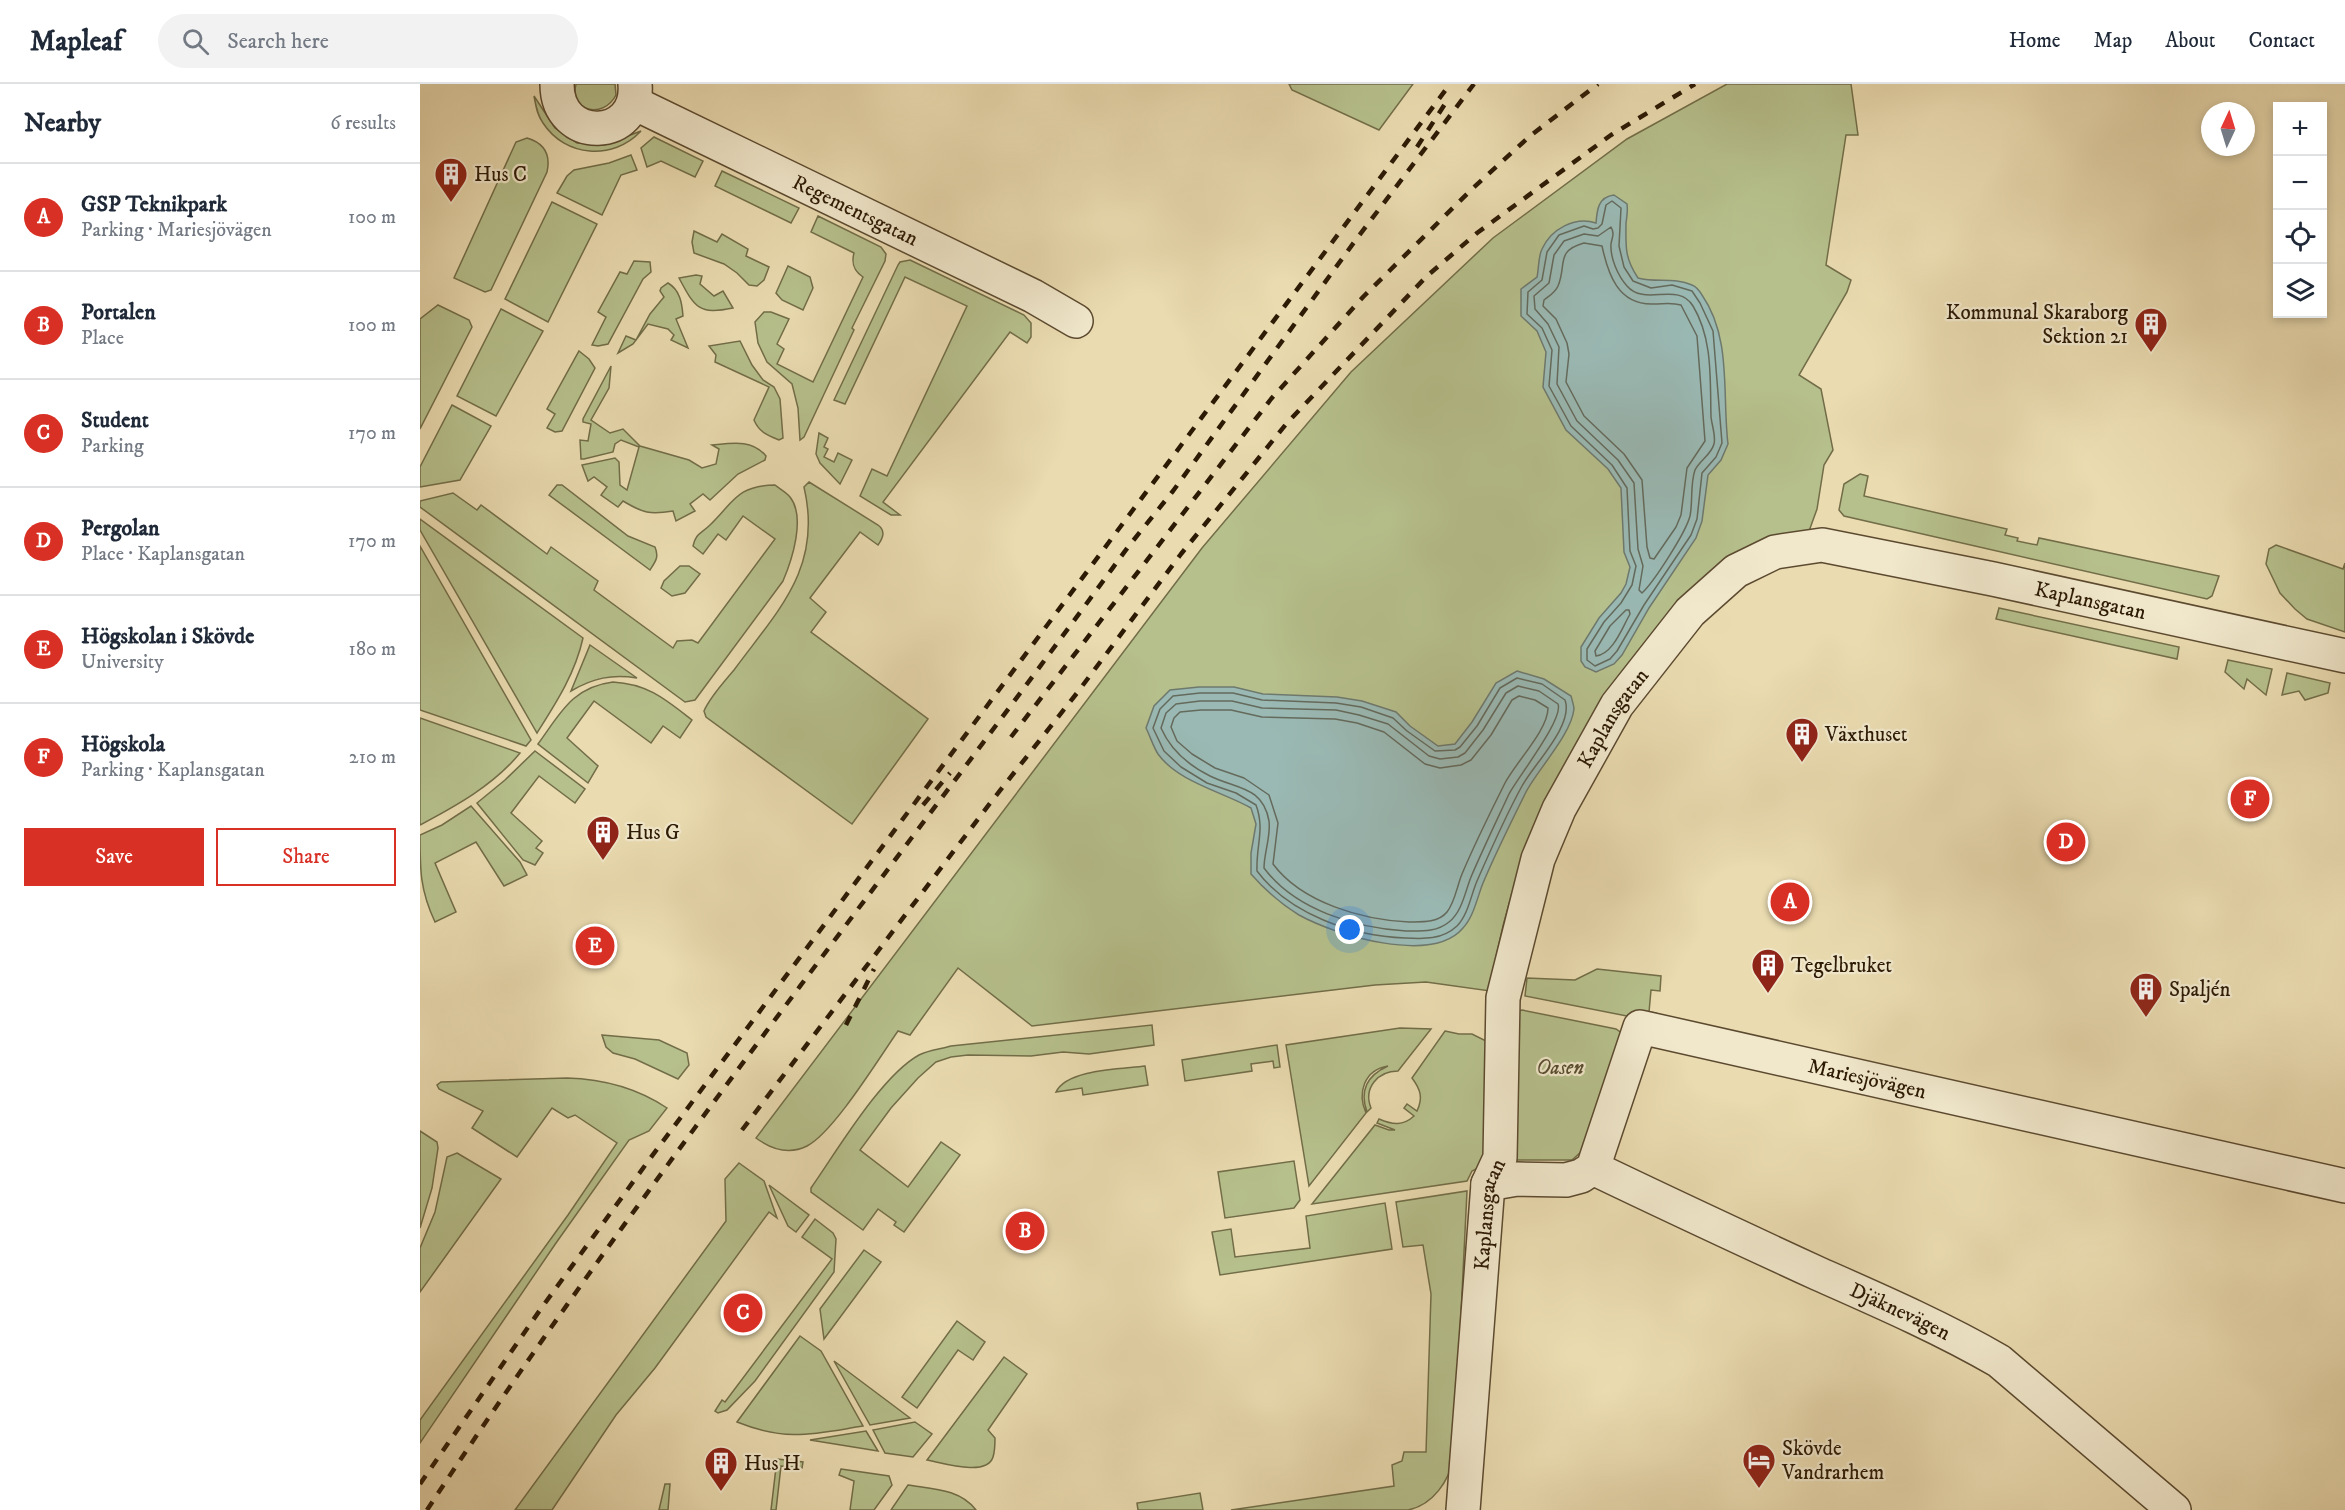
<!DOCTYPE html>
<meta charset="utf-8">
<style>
:root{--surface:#fff;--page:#f2f2f3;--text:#1f2937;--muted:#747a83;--line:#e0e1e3;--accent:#d93025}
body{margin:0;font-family:"IM FELL DW Pica",serif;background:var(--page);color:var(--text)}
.controls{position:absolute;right:18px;top:18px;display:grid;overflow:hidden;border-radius:0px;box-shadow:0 3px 9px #0003}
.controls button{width:54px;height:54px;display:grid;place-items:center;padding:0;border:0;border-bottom:2px solid var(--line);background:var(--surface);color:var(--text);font:30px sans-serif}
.compass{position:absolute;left:1781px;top:18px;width:54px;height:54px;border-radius:50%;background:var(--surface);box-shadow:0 3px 9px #0003;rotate:4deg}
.you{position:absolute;left:930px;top:846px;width:21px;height:21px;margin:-15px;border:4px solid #fff;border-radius:50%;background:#1a73e8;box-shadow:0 0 0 9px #1a73e833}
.badge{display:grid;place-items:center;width:39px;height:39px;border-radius:50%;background:var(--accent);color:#fff;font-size:20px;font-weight:700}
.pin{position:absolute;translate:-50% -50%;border:3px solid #fff;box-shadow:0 2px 6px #0006}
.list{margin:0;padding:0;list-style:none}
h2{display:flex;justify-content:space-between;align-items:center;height:78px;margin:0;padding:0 24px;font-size:26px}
h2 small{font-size:20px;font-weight:400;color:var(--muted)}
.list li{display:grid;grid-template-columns:39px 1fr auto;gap:18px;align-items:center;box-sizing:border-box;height:108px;padding:0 24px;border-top:2px solid var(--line)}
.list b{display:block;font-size:22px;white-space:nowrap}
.list p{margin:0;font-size:20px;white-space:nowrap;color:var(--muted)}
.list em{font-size:20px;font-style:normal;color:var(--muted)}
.actions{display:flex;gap:12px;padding:18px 24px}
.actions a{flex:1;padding:14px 0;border:2px solid var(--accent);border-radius:0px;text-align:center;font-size:21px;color:var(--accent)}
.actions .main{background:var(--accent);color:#fff}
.icon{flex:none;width:33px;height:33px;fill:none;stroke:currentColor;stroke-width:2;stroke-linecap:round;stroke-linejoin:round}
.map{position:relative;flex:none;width:1925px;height:1426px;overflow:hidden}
header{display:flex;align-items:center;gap:36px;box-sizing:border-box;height:84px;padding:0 30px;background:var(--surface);border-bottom:2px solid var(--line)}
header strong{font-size:28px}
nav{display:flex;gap:33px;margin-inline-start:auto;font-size:21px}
.search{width:420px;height:54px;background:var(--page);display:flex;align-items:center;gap:15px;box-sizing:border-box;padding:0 21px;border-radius:33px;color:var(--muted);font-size:22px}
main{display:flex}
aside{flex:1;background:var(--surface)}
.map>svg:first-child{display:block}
.green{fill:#b6c08c;stroke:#726d48;stroke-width:1.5}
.water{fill:#9ab9b4;stroke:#6e796e;stroke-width:1.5}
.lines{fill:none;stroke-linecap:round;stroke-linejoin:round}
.shore{stroke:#646a5c;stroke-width:1.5}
.minor-casing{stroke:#5c4a30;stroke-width:36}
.minor{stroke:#f1e8cc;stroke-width:33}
.rail{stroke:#2d1a05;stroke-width:4.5;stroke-dasharray:10 10;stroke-linecap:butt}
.labels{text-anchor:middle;stroke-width:4.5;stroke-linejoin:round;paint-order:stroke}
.poi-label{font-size:21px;fill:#2d1a05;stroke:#f1e8cc;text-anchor:start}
.street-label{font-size:21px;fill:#2d1a05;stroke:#f1e8cc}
.park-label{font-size:21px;font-style:italic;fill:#564c2e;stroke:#f1e8cc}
</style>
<header>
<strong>Mapleaf</strong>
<div class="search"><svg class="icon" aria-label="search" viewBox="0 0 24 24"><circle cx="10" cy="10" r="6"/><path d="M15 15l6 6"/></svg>Search here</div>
<nav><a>Home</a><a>Map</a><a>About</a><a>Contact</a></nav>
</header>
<main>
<aside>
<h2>Nearby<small>6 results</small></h2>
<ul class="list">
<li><span class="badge">A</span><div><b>GSP Teknikpark</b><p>Parking · Mariesjövägen</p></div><em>100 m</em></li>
<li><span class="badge">B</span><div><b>Portalen</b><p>Place</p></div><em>100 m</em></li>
<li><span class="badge">C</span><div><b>Student</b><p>Parking</p></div><em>170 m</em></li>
<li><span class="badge">D</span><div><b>Pergolan</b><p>Place · Kaplansgatan</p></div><em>170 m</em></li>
<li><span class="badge">E</span><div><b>Högskolan i Skövde</b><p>University</p></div><em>180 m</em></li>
<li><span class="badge">F</span><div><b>Högskola</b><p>Parking · Kaplansgatan</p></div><em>210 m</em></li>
</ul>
<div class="actions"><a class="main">Save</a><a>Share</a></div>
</aside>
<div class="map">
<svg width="1925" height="1426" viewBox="0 0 1925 1426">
<rect width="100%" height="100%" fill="#eadbb0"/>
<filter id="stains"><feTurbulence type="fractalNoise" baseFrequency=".00333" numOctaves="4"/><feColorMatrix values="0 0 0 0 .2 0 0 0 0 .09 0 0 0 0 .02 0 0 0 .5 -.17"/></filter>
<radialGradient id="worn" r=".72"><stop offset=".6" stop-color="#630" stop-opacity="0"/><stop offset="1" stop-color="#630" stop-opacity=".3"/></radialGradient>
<g class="green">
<path d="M156 0H195L196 11C183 36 149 27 156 0Z"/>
<path d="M869 0H993L959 46 872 6Z"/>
<path d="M1307 0H1431L1438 51H1426L1406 181 1431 196 1427 208 1379 291 1401 305 1413 366 1404 381 1397 425 1388 450 1318 472 1103 775C1088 818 1077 861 1070 907L1006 898 955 901 612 942 538 884 490 951 478 947C459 974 414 1048 387 1062 369 1071 351 1065 336 1054L782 464 931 288 1073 154 1207 55Z"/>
<path d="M114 12 135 44 157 59 184 61 221 47C193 77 145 73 123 39 117 31 116 22 114 12Z"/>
<path d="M234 53 283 77 275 93 241 77 227 83 221 64Z"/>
<path d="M107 54C124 59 131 70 127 88L71 206 65 208 34 194 96 58Z"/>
<path d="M211 71 217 86 201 91 182 131 137 109 147 92 154 86 189 79Z"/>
<path d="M302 87 379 124 371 139 295 102Z"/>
<path d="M132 118 177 140 128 238 85 215Z"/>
<path d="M398 132 461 163 466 170 465 177 432 244 434 246 384 353 380 356 378 324 372 300 347 278 338 259 335 238 344 228H351L369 235 357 260 364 265 357 280 393 298 443 193C434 187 431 180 434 169L391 148Z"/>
<path d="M274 147 297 158 302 150 328 165 326 172 349 183 344 196 337 202 329 201 317 189 304 180 274 169 272 158Z"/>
<path d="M490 176 604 231 611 239V253L607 259 590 248 463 418 480 431H471L440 412 452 385 467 392 547 222 485 193 425 320 414 316 478 181 480 178Z"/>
<path d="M214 177 230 178 231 188 223 195 188 260 178 262 172 261 186 233 178 228 200 188 207 190Z"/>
<path d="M368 182 390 193 393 204 383 226 362 216 356 209Z"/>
<path d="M276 191 282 192 280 200 294 212 303 207 313 224C279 231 275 224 259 194Z"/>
<path d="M248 199C260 206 262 219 263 232L256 235 268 264 251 256 254 251 248 245 228 240 213 260 198 269 206 252 216 256 230 230 244 213 240 207 241 204Z"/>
<path d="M18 221 49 236 52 243 0 345V235Z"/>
<path d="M81 225 123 247 76 332 37 312Z"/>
<path d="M320 257 332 281 343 296 354 303 360 315 363 354 359 356C347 351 339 348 334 336L349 303 295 278 296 271 289 262Z"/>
<path d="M159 267 169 275 175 284 142 347 135 348 127 344 135 330 127 325Z"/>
<path d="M191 282 189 304 171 336 190 349 203 345 220 362 269 376 282 384 296 380 299 365 292 361C312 359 332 355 346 372L345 376 318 390 290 416 283 410 270 420 275 427 256 437 253 427C230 431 223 429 203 417L198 423 181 411 187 403 174 393 168 397 162 381 195 374 199 378 200 401 207 406 219 363 201 356 195 360 193 368 164 375H161L160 356 168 357 171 340 163 338V335Z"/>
<path d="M32 321 71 342 40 396 0 403V383Z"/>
<path d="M399 349 408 354 404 363 408 365 404 373 414 378 418 369 432 376 420 400 400 379 396 370Z"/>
<path d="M1440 390 1448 392 1444 412 1587 445 1585 451 1598 454 1597 457 1617 461 1619 454 1799 492 1792 512 1787 515 1424 432 1419 426 1424 400Z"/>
<path d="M389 398 458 441C466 447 463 454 458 461L440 448 390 514 406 528 391 548 508 635 432 740 286 633 284 627C290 613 304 598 314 586 358 526 403 484 384 403Z"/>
<path d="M137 401H142L208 452 235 463C239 473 236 477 230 486L129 411Z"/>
<path d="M355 401C360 405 366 408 370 413 386 433 372 476 363 497L275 616 265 618 0 423V417L33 409 57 426 61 421 127 470 131 463 178 497 174 506 253 564 257 557 272 556 278 559 355 455 323 432 306 456 298 450 283 470 273 462C276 449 281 450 290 441 314 418 316 402 355 401Z"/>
<path d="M0 435 163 554C155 590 136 619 117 649L0 446Z"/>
<path d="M1856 461 1923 485 1925 479V548L1887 535 1875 525 1860 509 1846 480 1849 465Z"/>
<path d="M0 462 111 656 106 662 0 626Z"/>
<path d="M260 482H269L280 490 265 509 252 512 241 504 244 497Z"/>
<path d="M1579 524 1759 563 1757 575 1576 535Z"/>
<path d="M170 561 217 594C192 590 173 594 151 607Z"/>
<path d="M1808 576 1852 585 1846 611 1827 595 1824 605 1805 588Z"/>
<path d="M1867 589 1910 599 1908 609 1885 616 1879 607 1862 611Z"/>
<path d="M193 598C228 600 245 615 272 636L260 654 243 642 231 659 174 617 147 654 178 682 168 699 118 660C140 630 152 603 193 598Z"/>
<path d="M0 634 100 669C74 701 36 722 0 741Z"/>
<path d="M115 667 165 705 155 719 119 692 91 729 122 757 116 764 123 769 115 781 103 776 57 719 85 696Z"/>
<path d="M51 722 100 778 107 791 84 802 56 758 15 779 36 828 15 838C0 806 0 786 0 751L22 741Z"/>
<path d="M1177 885 1241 892 1240 907 1231 906 1229 928 1236 929 1237 934H1217L1105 912 1107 894 1155 896Z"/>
<path d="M1102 926 1196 945 1203 950 1162 1067 1152 1076H1088L1098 927Z"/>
<path d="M732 941 734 961 669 970 643 968 611 972 548 971 531 973 516 978 498 994 471 1024 440 1066 488 1103 521 1058 540 1071 484 1148 474 1141 476 1138 458 1125 443 1146 391 1108V1104C417 1067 461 992 499 971 508 966 521 965 531 962Z"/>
<path d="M980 944 1011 945 978 987C958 987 943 1004 951 1024L947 1028C939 1006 948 991 968 982 944 986 937 1009 946 1029L889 1102 866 961Z"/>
<path d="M1025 947 1039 950H1052L1066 957 1072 1077 1052 1087 1047 1097 892 1120 955 1041 969 1046H975L957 1039 959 1035C973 1041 983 1042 994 1032L984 1024 987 1020 997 1027C1003 1014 1001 1006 992 994Z"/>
<path d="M182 951 239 956 267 969 269 981 258 995 215 975 193 969 186 963Z"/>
<path d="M857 961 860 983 854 984 853 977 831 980 832 987 765 997 762 976Z"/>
<path d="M725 982 728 1001 663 1011 662 1004 636 1008C647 985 702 985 725 982Z"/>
<path d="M147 994C183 995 217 1004 247 1024L229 1047 209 1056 136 1159 0 1359V1336L148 1131 197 1059 155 1031 148 1034 132 1024 97 1073 52 1044 63 1027 19 1005 17 1001 21 998Z"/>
<path d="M0 1047 17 1058 18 1064 12 1104 0 1144Z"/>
<path d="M37 1069 81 1095 0 1208V1164L15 1128 27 1073Z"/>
<path d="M874 1077 880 1116 874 1124 805 1134 798 1088Z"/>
<path d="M319 1079 344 1097 357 1134 349 1128 235 1284 196 1331 132 1426H95L306 1137 305 1095Z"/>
<path d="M349 1101 389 1131 376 1148 368 1142Z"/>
<path d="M1047 1107 1034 1373C1029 1397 1013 1421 988 1426H811L974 1402 972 1381 982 1377 984 1368H1006L1011 1210 1003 1161 983 1163 976 1118Z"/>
<path d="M965 1119 972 1165 800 1191 792 1148 811 1145 815 1173 890 1164 886 1132Z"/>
<path d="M395 1135 413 1149 416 1155 414 1188 335 1297 307 1326 298 1329 295 1327 302 1316 305 1318 412 1175 382 1153Z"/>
<path d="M444 1166 461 1178 404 1255 400 1225Z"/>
<path d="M537 1237 565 1258 553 1276 538 1266 497 1324 482 1313Z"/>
<path d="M380 1252 401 1267 443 1342C393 1350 367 1358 317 1338Z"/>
<path d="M584 1273 607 1290 568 1346 575 1354C575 1359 575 1367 573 1373 567 1393 523 1379 507 1376Z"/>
<path d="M414 1277 490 1334 450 1341Z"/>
<path d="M495 1338 512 1350 493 1373 465 1369 453 1346Z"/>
<path d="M446 1347 458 1367 390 1356Z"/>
<path d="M357 1375 383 1378 382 1384 361 1382 356 1426H351Z"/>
<path d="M421 1385 469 1392 472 1401 454 1426H430L434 1397 419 1391Z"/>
<path d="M245 1400H250L248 1426H239Z"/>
<path d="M488 1401C513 1405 540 1405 556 1426H471Z"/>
<path d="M780 1409 783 1426H718L717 1419Z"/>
</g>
<g class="water">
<path d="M1194 111 1207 120C1208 127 1207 132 1206 139 1206 162 1204 173 1218 194 1236 199 1254 193 1272 201 1277 203 1279 206 1282 211 1312 254 1302 311 1308 360L1301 376 1288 391 1282 437 1276 454 1229 524 1202 571 1194 580 1176 588 1165 583 1161 577V563L1179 534 1201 509 1206 500 1210 483 1204 468 1201 404 1188 385 1146 346 1123 303 1126 268 1117 247 1101 232V205L1117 193C1119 184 1118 173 1122 165 1131 145 1155 132 1176 139 1177 126 1178 113 1194 111Z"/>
<path d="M1097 587 1124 595 1151 612C1152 616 1154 622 1154 625 1151 651 1118 685 1106 708 1091 738 1076 768 1063 799 1057 814 1054 832 1043 844 1012 881 915 851 879 831 861 820 845 806 831 790V769L836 740 831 724C803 708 758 698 738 670 733 662 730 652 726 644L734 622 750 606 779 603H814L843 610 917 613 942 617 976 628 990 642 1018 662 1035 660 1052 638 1076 599Z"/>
</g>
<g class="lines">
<g class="shore">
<path d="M1192 117 1201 124 1199 162 1204 183 1213 197 1231 204 1252 201 1272 207 1280 219 1293 247 1302 359 1296 373 1282 389 1277 435 1271 451 1224 521 1197 567 1190 575 1175 582 1167 576V565L1184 538 1201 519 1212 501 1216 482 1210 467 1207 404 1192 381 1151 342 1129 302 1132 266 1122 244 1107 230 1108 208 1122 196 1127 168 1139 151 1164 142 1173 145 1178 144 1182 140 1186 121Z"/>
<path d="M1191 143C1195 150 1192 153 1191 160 1190 174 1198 192 1207 202 1225 223 1258 197 1273 222 1293 255 1290 296 1291 333 1292 342 1296 352 1294 360 1291 371 1280 376 1275 386 1270 400 1273 418 1270 432 1266 448 1234 498 1222 509L1219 506 1223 482 1218 465 1214 399 1198 376 1157 337 1137 300 1139 263 1128 240 1115 225 1114 212 1129 199 1134 171 1144 157 1164 150 1178 152Z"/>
<path d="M1164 159 1182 162C1188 190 1198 221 1233 220 1244 220 1251 218 1261 221L1277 252 1285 357 1267 384 1261 431 1256 443 1234 475 1230 474 1227 463 1222 396 1204 370 1164 332 1146 298 1149 270 1147 259 1136 235 1123 222 1124 216C1129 212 1135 209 1138 202 1147 181 1135 167 1164 159Z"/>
<path d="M1206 526H1209L1210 530C1202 544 1193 570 1176 572L1175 567 1190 542Z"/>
<path d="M1097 594 1122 600 1145 616C1154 641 1114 680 1102 702 1085 733 1071 765 1057 797 1051 811 1048 831 1037 842 1022 856 1004 855 985 854 933 852 870 831 837 787 836 761 845 745 836 721L816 709 787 699 761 683 744 667 733 644 740 625 753 612 780 609H813L842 616 916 619 941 623 973 634 987 647 1015 667 1035 666 1040 663 1057 642 1080 604Z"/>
<path d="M1098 602 1119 607 1138 620C1144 635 1098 693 1089 710 1076 738 1063 765 1051 793 1045 808 1042 828 1029 838 1017 848 1002 847 986 847 936 844 875 826 844 784 844 769 851 752 849 737 843 702 816 705 790 692 768 681 751 667 741 644L746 629 756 620 780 617H812L842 624 916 626 939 631 968 640 1009 672 1020 675 1038 673 1045 669 1063 646 1086 609Z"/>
<path d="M1099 612 1115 616 1128 624C1128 646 1096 678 1085 699 1070 729 1055 759 1042 790 1037 802 1035 818 1027 828 1018 839 1002 838 989 838 943 836 882 819 853 780L858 739 849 711 824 694 795 684 772 670 757 657 751 643 754 634 760 628 781 626H811L842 633 915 635 937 639 964 648 1005 680 1020 684 1041 681 1051 676 1071 651 1092 616Z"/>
</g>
<defs>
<g id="minor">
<path d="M137 0C137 61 220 57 215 0"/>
<path id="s1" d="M214 19 613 212 656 237"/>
<path id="s2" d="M1173 1084C1248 1120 1323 1155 1399 1190 1460 1217 1522 1244 1579 1277L1754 1426"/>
<path id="s3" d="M1068 1100 1097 1095 1146 1096 1161 1092 1173 1084 1220 943 1925 1102"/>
<path id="s4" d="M1043 1426 1068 1100 1080 1074 1083 914 1118 775 1139 725 1197 621 1270 528 1316 487 1355 468 1402 461 1573 495 1925 572"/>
</g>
</defs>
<use href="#minor" class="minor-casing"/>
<use href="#minor" class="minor"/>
<g class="rail">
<path d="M997 63 1025 20"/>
<path d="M591 653 851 315 944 212 1052 105 1110 52 1178 0"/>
<path d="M503 721 530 689"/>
<path d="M426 941 454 885"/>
<path d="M322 1046 571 718 657 609 761 470 867 339 1007 192 1057 149 1191 51 1275 0"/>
<path d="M0 1400 120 1226 229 1076 1030 0"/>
<path d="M7 1426C225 1094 474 784 708 463L753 407 935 157 1054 0"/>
</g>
</g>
<defs>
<symbol id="building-pin" viewBox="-11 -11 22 30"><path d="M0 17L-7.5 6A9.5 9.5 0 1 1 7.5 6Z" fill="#8f2418" stroke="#f1e8cc"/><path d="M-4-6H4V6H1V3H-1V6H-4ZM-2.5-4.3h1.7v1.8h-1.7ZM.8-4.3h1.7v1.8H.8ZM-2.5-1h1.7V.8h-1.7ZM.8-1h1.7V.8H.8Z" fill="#fff"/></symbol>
<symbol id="hotel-pin" viewBox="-11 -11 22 30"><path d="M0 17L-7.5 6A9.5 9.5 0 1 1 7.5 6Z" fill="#8f2418" stroke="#f1e8cc"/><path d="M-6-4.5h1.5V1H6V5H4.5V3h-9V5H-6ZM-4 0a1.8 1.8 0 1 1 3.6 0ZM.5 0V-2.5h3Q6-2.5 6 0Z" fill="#fff"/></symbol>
</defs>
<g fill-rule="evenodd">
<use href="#building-pin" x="12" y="71" width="38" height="52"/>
<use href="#building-pin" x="1712" y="221" width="38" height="52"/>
<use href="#building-pin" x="1363" y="631" width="38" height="52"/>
<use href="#building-pin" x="164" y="729" width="38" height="52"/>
<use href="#building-pin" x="1329" y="862" width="38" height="52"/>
<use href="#building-pin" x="1707" y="886" width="38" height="52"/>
<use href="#hotel-pin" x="1320" y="1357" width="38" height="52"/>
<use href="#building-pin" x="282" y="1360" width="38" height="52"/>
</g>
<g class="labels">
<g class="poi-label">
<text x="54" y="97">Hus C</text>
<text x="1708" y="235" text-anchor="end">Kommunal Skaraborg<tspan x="1708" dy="24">Sektion 21</tspan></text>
<text x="1405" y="657">Växthuset</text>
<text x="206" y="755">Hus G</text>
<text x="1371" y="888">Tegelbruket</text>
<text x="1749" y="912">Spaljén</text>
<text x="1362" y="1371">Skövde<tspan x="1362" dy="24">Vandrarhem</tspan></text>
<text x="324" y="1386">Hus H</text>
</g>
<g class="street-label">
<text dy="7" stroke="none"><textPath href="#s1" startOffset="246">Regementsgatan</textPath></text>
<text dy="7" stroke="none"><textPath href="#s4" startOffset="1377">Kaplansgatan</textPath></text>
<text dy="7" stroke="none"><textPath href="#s4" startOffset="819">Kaplansgatan</textPath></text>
<text dy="7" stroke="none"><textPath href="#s3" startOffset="490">Mariesjövägen</textPath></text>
<text dy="7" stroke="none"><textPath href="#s4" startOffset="297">Kaplansgatan</textPath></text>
<text dy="7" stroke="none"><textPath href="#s2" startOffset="339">Djäknevägen</textPath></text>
</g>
<g class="park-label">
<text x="1140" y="990">Oasen</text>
</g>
</g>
<rect width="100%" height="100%" filter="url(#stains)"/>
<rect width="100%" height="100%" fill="url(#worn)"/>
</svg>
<div class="controls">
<button>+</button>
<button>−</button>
<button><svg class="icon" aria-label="locate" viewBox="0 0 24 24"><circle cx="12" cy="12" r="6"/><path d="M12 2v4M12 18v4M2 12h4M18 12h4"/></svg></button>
<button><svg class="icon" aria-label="layers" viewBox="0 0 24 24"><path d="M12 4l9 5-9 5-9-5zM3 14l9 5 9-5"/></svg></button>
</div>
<svg class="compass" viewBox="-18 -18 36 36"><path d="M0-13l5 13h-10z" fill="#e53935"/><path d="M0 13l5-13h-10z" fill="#747a83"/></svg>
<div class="you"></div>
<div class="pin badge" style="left:1370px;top:818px">A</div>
<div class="pin badge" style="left:605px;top:1147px">B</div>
<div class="pin badge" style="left:323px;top:1229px">C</div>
<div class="pin badge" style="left:1646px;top:758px">D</div>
<div class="pin badge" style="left:175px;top:862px">E</div>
<div class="pin badge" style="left:1830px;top:715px">F</div>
</div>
</main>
